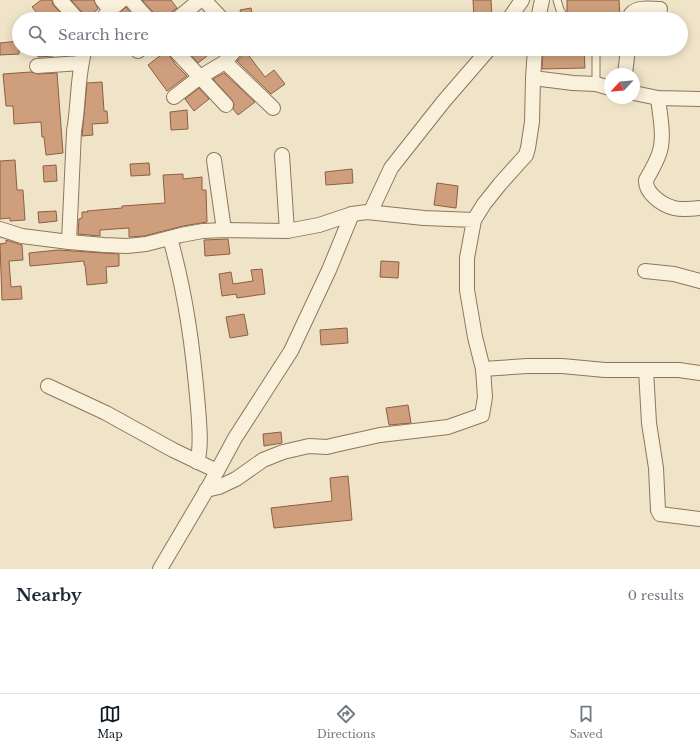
<!DOCTYPE html>
<style>
:root{--surface:#fff;--page:#f2f2f3;--text:#1f2937;--muted:#747a83;--line:#e0e1e3;--accent:#111827}
body{margin:0;font-family:"Libre Baskerville",serif;background:var(--page);color:var(--text)}
.compass{position:absolute;left:604px;top:68px;width:36px;height:36px;border-radius:50%;background:var(--surface);box-shadow:0 2px 10px #0003;rotate:244deg}
.list{margin:0;padding:0;list-style:none}
h2{display:flex;justify-content:space-between;align-items:center;height:52px;margin:0;padding:0 16px;font-size:17px}
h2 small{font-size:13px;font-weight:400;color:var(--muted)}
.icon{flex:none;width:22px;height:22px;fill:none;stroke:currentColor;stroke-width:2;stroke-linecap:round;stroke-linejoin:round}
.map{position:relative;flex:none;width:700px;height:569px;overflow:hidden}
.search{position:absolute;background:var(--surface);box-shadow:0 2px 10px #0003;left:12px;right:12px;top:12px;height:44px;display:flex;align-items:center;gap:10px;box-sizing:border-box;padding:0 14px;border-radius:22px;color:var(--muted);font-size:15px}
.sheet{height:124px;background:var(--surface)}
nav{display:flex;justify-content:space-around;align-items:center;box-sizing:border-box;height:56px;border-top:1px solid var(--line);background:var(--surface);font-size:11px;color:var(--muted)}
nav a{display:grid;justify-items:center;gap:2px}
nav .on{color:var(--accent)}
.map>svg:first-child{display:block}
.building{fill:#cf9f7d;stroke:#8d5f41}
.lines{fill:none;stroke-linecap:round;stroke-linejoin:round}
.lane-casing{stroke:#8d765c;stroke-width:9}
.street-casing{stroke:#8d765c;stroke-width:16}
.lane{stroke:#faf1dc;stroke-width:7}
.street{stroke:#faf1dc;stroke-width:14}
</style>
<div class="map">
<svg width="700" height="569" viewBox="0 0 700 569">
<rect width="100%" height="100%" fill="#f0e4c8"/>
<g class="building">
<path d="M41 0H52L53 5 60 12 51 19H42L32 7Z"/>
<path d="M71 0H94L98 9 86 19 83 13Z"/>
<path d="M142 0H171L177 8 163 19H156L154 13Z"/>
<path d="M473 0H491L492 17 474 18Z"/>
<path d="M567 0H619L620 19H571L567 12Z"/>
<path d="M126 7 135 18 133 19H113Z"/>
<path d="M251 8 253 19H242L240 10Z"/>
<path d="M19 41V54L0 55V43Z"/>
<path d="M52 49 53 56 38 57 37 50Z"/>
<path d="M197 49H216L198 63 190 54Z"/>
<path d="M543 49H584L585 68 542 69Z"/>
<path d="M166 51 176 65 187 76 167 91 148 65Z"/>
<path d="M246 52 265 77 274 70 285 84 271 94 237 61Z"/>
<path d="M31 72 38 74 57 73 63 153 46 155 44 137H42L41 122 14 124 13 106H6L3 74Z"/>
<path d="M224 73 255 102 238 115 233 109 234 104 232 100 213 79Z"/>
<path d="M102 82 104 111H107L108 123 92 124 93 135 82 136 87 83Z"/>
<path d="M199 88 209 99 194 111 185 99Z"/>
<path d="M187 110 188 129 171 130 170 112Z"/>
<path d="M15 160 17 190H23L25 220 10 221V218L0 219V161Z"/>
<path d="M149 163 150 175 131 176 130 164Z"/>
<path d="M56 165 57 181 44 182 43 166Z"/>
<path d="M352 169 353 183 326 185 325 172Z"/>
<path d="M183 174V179L202 177V190H206L207 222 183 226 144 236 129 237V228L100 230V236L78 234 79 219 82 218V212H88L87 211 122 208V206L165 203 163 175Z"/>
<path d="M437 183 458 186 456 208 434 205Z"/>
<path d="M56 211 57 221 39 223 38 212Z"/>
<path d="M228 239 230 254 205 256 204 240Z"/>
<path d="M6 240 22 245 23 260 9 261 11 287 21 286 22 299 2 300 0 244 6 243Z"/>
<path d="M58 250 119 254V266L106 267 107 283 87 285 85 265H84V261L30 266 29 253Z"/>
<path d="M381 261 399 262 398 278 380 277Z"/>
<path d="M262 269 265 294 237 298 236 294 222 296 219 274 231 272 233 284 253 281 251 270Z"/>
<path d="M244 314 248 335 230 338 226 317Z"/>
<path d="M347 328 348 343 321 345 320 330Z"/>
<path d="M408 405 411 423 389 425 386 408Z"/>
<path d="M281 432 282 443 264 446 263 434Z"/>
<path d="M348 476 352 520 274 528 271 508 332 501 330 478Z"/>
</g>
<g class="lines">
<defs>
<g id="lane">
<path d="M557 0 560 10 566 19"/>
<path d="M596 84V49"/>
</g>
<g id="street">
<path d="M60 0 77 19"/>
<path d="M102 0 110 10"/>
<path d="M131 0 148 19"/>
<path d="M204 0 222 19"/>
<path d="M102 19 110 10 122 0"/>
<path d="M177 19 200 0"/>
<path d="M509 19 522 0"/>
<path d="M538 19 542 0"/>
<path d="M630 19 631 14C638 6 651 9 660 9"/>
<path d="M174 49 226 105"/>
<path d="M138 51 140 49"/>
<path d="M225 62 236 49"/>
<path d="M37 66 81 63"/>
<path d="M625 74 628 49"/>
<path d="M533 78 573 83 596 84 610 88"/>
<path d="M634 93 658 98 700 99"/>
<path d="M174 97 200 77 225 62 273 108"/>
<path d="M658 98C660 116 665 138 659 154 656 163 651 171 646 180 645 193 662 205 674 208 682 210 692 209 700 208"/>
<path d="M282 155 287 231"/>
<path d="M214 160 224 230"/>
<path d="M371 211 391 168 444 101 489 49"/>
<path d="M474 220 484 204 500 184 526 155 528 148 532 122 533 78 535 49"/>
<path d="M0 229 22 236 69 242 104 245 127 246 146 244 181 235 203 231 224 230 287 231 319 225 352 214 367 212 424 218 474 220 467 258V290L475 337 483 369 485 397 482 415 448 427 380 435 335 445 327 447 309 446 283 452 263 460 236 479 219 487 206 490"/>
<path d="M170 238C186 295 193 348 198 407 199 423 202 447 197 462"/>
<path d="M69 242 74 131C79 104 77 75 85 49"/>
<path d="M645 271 674 274 700 281"/>
<path d="M483 369 527 366H562L605 370H679L700 373"/>
<path d="M646 370 649 423 656 468 658 510 660 514 700 519"/>
<path d="M48 386 106 413 173 450 217 471"/>
<path d="M160 569 209 486 235 438 291 351 329 270 352 214"/>
</g>
</defs>
<use href="#lane" class="lane-casing"/>
<use href="#street" class="street-casing"/>
<use href="#lane" class="lane"/>
<use href="#street" class="street"/>
</g>
</svg>
<svg class="compass" viewBox="-18 -18 36 36"><path d="M0-13l5 13h-10z" fill="#e53935"/><path d="M0 13l5-13h-10z" fill="#747a83"/></svg>
<div class="search"><svg class="icon" aria-label="search" viewBox="0 0 24 24"><circle cx="10" cy="10" r="6"/><path d="M15 15l6 6"/></svg>Search here</div>
</div>
<section class="sheet">
<h2>Nearby<small>0 results</small></h2>
<ul class="list">
</ul>
</section>
<nav>
<a class="on"><svg class="icon" aria-label="map" viewBox="0 0 24 24"><path d="M3 6l6-2 6 2 6-2v14l-6 2-6-2-6 2zM9 4v14M15 6v14"/></svg>Map</a>
<a><svg class="icon" aria-label="directions" viewBox="0 0 24 24"><path d="M12 3l9 9-9 9-9-9zM9 14v-3h6M13 9l2 2-2 2"/></svg>Directions</a>
<a><svg class="icon" aria-label="saved" viewBox="0 0 24 24"><path d="M7 4h10v16l-5-4-5 4z"/></svg>Saved</a>
</nav>
